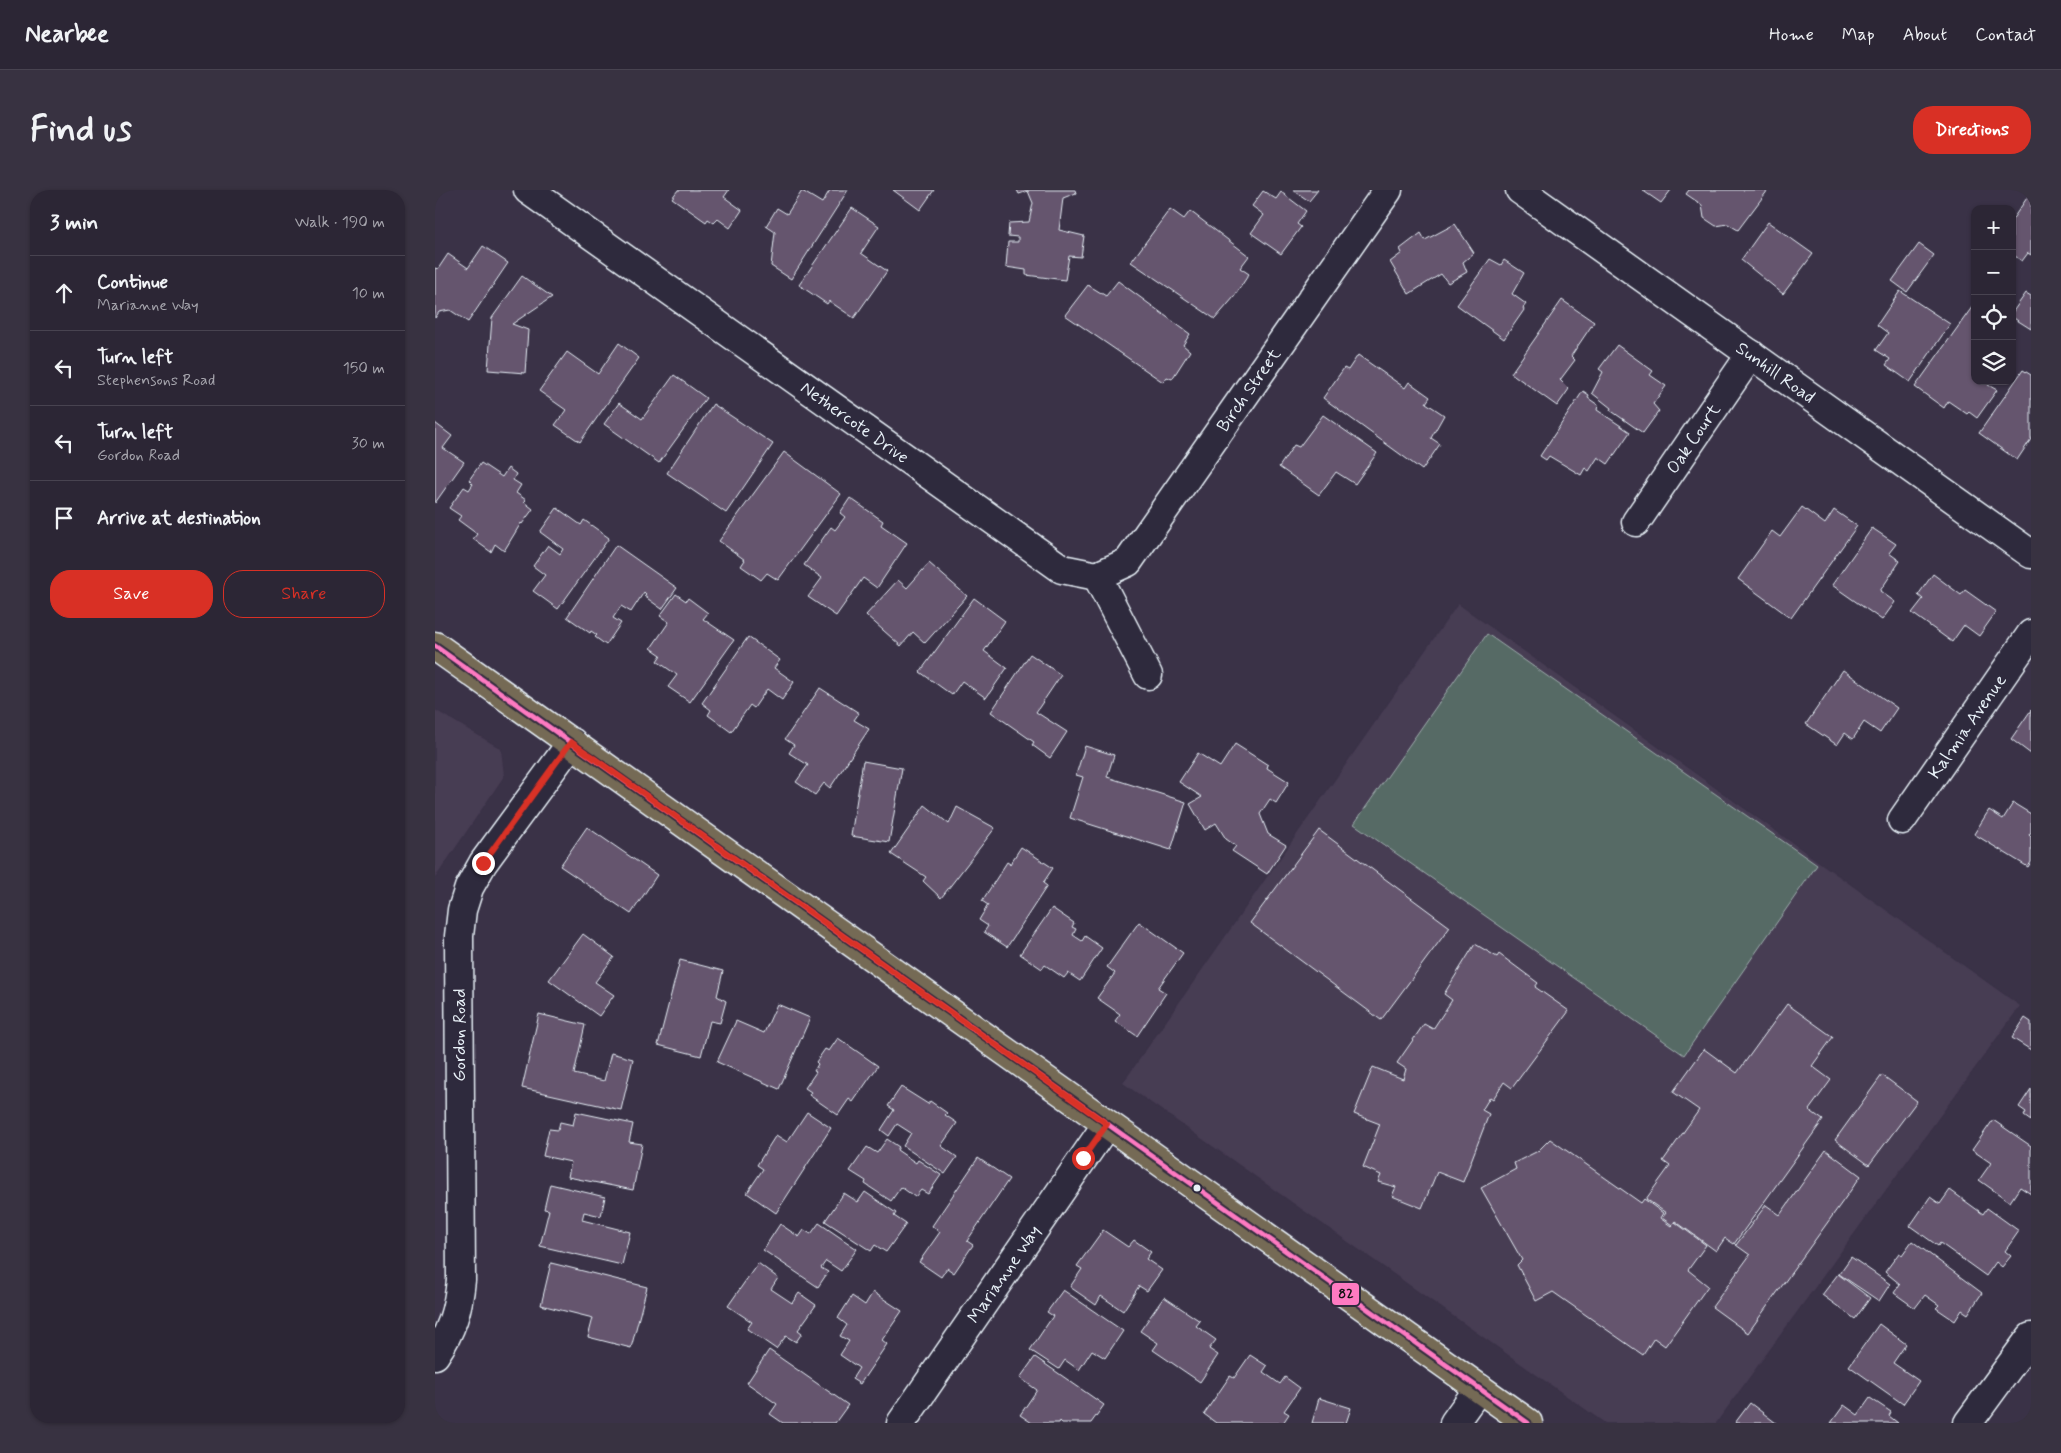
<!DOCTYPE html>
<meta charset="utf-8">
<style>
:root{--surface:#2c2635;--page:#383241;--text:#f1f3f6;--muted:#a6a5ad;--line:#484350;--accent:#d93025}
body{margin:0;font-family:Mynerve,sans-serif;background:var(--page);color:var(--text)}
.controls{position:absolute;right:15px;top:15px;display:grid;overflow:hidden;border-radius:10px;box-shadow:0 1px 4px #0004}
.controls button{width:45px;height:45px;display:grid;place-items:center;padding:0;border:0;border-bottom:1px solid var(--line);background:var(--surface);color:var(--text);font:25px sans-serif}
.stop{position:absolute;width:15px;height:15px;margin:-11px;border:4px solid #d93025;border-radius:50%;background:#fff}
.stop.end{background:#d93025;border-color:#fff;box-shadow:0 1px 5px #0008}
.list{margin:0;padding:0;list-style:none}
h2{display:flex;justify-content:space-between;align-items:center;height:65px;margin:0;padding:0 20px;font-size:21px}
h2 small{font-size:16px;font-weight:400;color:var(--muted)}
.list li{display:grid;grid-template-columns:32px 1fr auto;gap:15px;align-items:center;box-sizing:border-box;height:75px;padding:0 20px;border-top:1px solid var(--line)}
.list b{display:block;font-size:19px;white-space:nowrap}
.list p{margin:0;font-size:16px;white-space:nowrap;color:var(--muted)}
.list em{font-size:16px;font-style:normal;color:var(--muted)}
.actions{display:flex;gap:10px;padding:15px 20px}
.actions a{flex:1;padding:11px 0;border:1px solid var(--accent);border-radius:20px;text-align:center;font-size:18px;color:var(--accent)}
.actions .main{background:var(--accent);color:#fff}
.icon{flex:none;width:28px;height:28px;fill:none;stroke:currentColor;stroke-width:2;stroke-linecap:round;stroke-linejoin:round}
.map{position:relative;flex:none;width:1596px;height:1233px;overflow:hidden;border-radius:20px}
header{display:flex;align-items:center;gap:30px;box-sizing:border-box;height:70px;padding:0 25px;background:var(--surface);border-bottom:1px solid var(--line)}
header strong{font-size:24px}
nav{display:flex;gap:28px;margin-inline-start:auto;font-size:18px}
.intro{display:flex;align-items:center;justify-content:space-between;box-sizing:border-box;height:120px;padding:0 30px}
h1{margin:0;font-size:35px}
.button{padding:12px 22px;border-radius:20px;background:var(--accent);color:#fff;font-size:18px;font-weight:700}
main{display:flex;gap:30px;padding:0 30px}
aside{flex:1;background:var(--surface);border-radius:20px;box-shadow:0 1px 4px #0004}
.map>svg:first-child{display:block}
.built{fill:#473c53}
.green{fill:#566b65;stroke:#9faeae}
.building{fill:#65546e;stroke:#e8f1f8}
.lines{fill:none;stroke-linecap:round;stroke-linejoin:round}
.minor-casing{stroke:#e8f1f8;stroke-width:31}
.primary-casing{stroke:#e8f1f8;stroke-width:31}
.minor{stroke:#2f2a3d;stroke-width:28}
.primary{stroke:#756a55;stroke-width:28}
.bus-1-casing{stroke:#2f2a3d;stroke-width:9}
.bus-1{stroke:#fe7ac1;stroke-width:5}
.route{stroke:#d93025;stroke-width:6}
.bus-dot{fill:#e8f1f8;stroke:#2f2a3d;stroke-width:2}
.labels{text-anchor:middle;stroke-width:4;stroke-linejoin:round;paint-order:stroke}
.street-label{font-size:18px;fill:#e8f1f8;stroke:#2f2a3d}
.line-badge{stroke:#2f2a3d;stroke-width:2}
.pale-badge-label{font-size:14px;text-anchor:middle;font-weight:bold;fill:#111}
</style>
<header>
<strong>Nearbee</strong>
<nav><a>Home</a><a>Map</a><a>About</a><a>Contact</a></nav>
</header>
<div class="intro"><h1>Find us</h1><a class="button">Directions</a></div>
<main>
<aside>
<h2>3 min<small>Walk · 190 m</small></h2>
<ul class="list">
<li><svg class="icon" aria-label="ahead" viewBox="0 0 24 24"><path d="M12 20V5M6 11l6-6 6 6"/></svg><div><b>Continue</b><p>Marianne Way</p></div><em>10 m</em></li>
<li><svg class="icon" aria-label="left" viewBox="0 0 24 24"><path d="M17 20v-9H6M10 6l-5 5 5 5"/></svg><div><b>Turn left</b><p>Stephensons Road</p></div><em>150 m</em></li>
<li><svg class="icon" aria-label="left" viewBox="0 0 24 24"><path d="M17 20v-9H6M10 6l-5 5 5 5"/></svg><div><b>Turn left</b><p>Gordon Road</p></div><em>30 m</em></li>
<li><svg class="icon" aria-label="arrive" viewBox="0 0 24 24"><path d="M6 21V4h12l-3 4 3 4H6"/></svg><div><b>Arrive at destination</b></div></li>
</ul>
<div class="actions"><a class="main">Save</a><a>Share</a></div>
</aside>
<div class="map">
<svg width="1596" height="1233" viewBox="0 0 1596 1233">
<rect width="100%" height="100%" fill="#3a3247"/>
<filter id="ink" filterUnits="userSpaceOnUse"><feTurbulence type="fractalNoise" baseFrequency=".02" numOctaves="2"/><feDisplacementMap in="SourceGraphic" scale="10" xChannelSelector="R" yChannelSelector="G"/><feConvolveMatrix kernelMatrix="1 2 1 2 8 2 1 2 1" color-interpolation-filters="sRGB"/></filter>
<g filter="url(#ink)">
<g class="built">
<path d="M1023 414 1585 816 1281 1233H1170L688 893Z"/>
<path d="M0 520 66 559 69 586 0 688Z"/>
</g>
<path class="green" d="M1052 444 1382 675 1249 865 919 634Z"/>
<g class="building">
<path d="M243 0H294L289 7 307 20 295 38 283 29 279 33 273 29 271 32 237 8Z"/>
<path d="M395 0H413L356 89 336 76 340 42 331 36 342 18 352 24 367 1 387 13Z"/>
<path d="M458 0H499L485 20Z"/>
<path d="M582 0H640L641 3 628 8 624 40 649 46 646 67 634 66 630 90 591 85V80L571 77 573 52H583V47L573 46 574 33 594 32 598 13 593 1 584 4Z"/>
<path d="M858 0H883L874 11Z"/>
<path d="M1207 0H1236L1226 13Z"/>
<path d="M1254 0H1333L1303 40 1293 34 1281 36 1269 28 1267 15 1251 4Z"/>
<path d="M828 1 841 9 846 2 871 21 862 34 866 37 846 64 816 43 829 25 817 16Z"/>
<path d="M1596 2V65L1593 63 1587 71 1577 64V30Z"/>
<path d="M417 18 444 36 426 63 452 81 419 128 394 111 392 114 364 95Z"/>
<path d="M735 19 749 29 755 21 814 66 805 78 814 84 799 107 780 129 696 72Z"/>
<path d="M1333 32 1378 64 1348 104 1306 70Z"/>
<path d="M1020 34 1039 63 1028 72 1032 82 1013 93 1006 84 974 104 955 72 967 63 965 59 986 43 990 50Z"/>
<path d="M1484 54 1499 65 1472 102 1457 91Z"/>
<path d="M48 56 73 73 33 132 15 120 4 122 0 128V78L3 79 13 64 33 78Z"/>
<path d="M1055 69 1066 75 1069 70 1089 83 1077 104 1091 114 1088 118 1089 120 1069 149 1022 115Z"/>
<path d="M87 86 117 107 77 134 93 140 90 183 53 180 57 128Z"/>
<path d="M683 91 755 144 748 155 755 161 737 189 732 187 728 192 630 125 653 95 671 106Z"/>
<path d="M1465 101 1515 134 1475 192 1451 175 1455 169 1441 160 1453 143 1442 135Z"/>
<path d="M1591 103 1596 106V139L1577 127V123Z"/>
<path d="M1127 110 1159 132 1136 166 1140 170 1125 190 1134 199 1122 216 1076 183Z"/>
<path d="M1540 113V191H1555L1553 195 1562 200 1542 228 1534 222 1532 224 1513 211 1509 218 1480 197Z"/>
<path d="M184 153 204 168 145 252 120 235 131 220 104 201 132 162 163 184Z"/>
<path d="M1182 155 1218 181 1215 185 1231 196 1218 214 1224 221 1208 243 1175 220 1176 218 1157 203 1168 182 1164 179Z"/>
<path d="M923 165 970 198 974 192 995 207 991 213 1009 225 996 248 1005 254 987 280 888 208 909 178 913 180Z"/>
<path d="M1588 180 1596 185V249L1582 270 1544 243Z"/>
<path d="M239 185 271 208 224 273 169 234 184 213 207 229Z"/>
<path d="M1148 201 1154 205 1153 208 1163 215 1162 220 1195 242 1173 274 1163 267 1154 281 1150 278 1146 285 1114 266 1111 270 1105 266Z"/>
<path d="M278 214 338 254 291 323 232 283Z"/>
<path d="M888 225 942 263 920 294 901 282 884 305 844 277 859 255 864 257Z"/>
<path d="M0 233 17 246 8 258 29 272 0 313Z"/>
<path d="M349 262 406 304 343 390 332 383 326 390 306 376 310 370 284 351Z"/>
<path d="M46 273 67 287 73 278 81 284 78 290 86 295 81 303 91 310 89 312 98 319 87 334 86 333 69 361 60 354 56 362 38 349 42 344 23 330 26 326 14 318 29 297 34 300 38 294 34 290Z"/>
<path d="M415 308 448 331 446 335 472 353 442 398 428 388 401 426 373 407 387 388 369 375 396 337 400 340 410 327 405 323Z"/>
<path d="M1367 317 1390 334 1399 320 1422 336 1356 428 1303 389 1337 341 1345 347Z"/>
<path d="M122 318 146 335 149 330 174 348 123 419 98 401 110 385 98 376 113 355 125 364 128 359 105 342Z"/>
<path d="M1437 338 1461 354 1454 363 1465 371 1445 401 1460 412 1447 430 1397 395Z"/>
<path d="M181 355 242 398 227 419 209 406 211 404 209 402 196 422 186 416 178 428 186 433 171 455 160 447 162 445 156 441 155 443 132 427Z"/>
<path d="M494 373 532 406 490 453 478 442 466 456 431 425 463 390 472 398Z"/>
<path d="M1498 384 1526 405 1530 400 1561 422 1544 446 1529 435 1517 452 1477 423 1488 409 1483 405Z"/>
<path d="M241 404 251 411 253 408 273 423 268 429 299 450 255 512 233 497 242 485 222 471 226 465 216 458 234 432 225 426Z"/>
<path d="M539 408 570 431 549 461 572 478 551 508 527 491 517 505 485 482Z"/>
<path d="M313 447 345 470 339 478 359 492 347 510 332 499 319 518 315 515 296 542 273 525 276 520 267 513Z"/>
<path d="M595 464 626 485 601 522 632 542 615 568 597 555 599 552 556 522Z"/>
<path d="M1408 480 1462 518 1445 543 1429 532 1418 549 1410 543 1402 555 1371 534Z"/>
<path d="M385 498 424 523 419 530 434 539 395 598 389 593 380 605 361 592 373 575 354 563 359 555 350 549Z"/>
<path d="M1596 520V564L1576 549Z"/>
<path d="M800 554 833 575 832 578 854 592 841 613 835 609 825 624 833 644 851 655 832 684 797 661 801 656 791 649 781 633 770 640 755 614 767 607 744 592 763 563 785 577Z"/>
<path d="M650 556 679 565 672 587 751 612 736 660 635 628 648 587 641 585Z"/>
<path d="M428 571 467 578 454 652 416 646Z"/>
<path d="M1578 613 1596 624V642L1594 645 1596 647V672L1593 677 1539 644 1554 620 1568 629Z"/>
<path d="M490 615 514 634 522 617 560 638 506 708 488 691 491 687 456 664Z"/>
<path d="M152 637 222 685 196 724 125 676Z"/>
<path d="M884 640 1015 737 946 830 815 733Z"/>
<path d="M586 657 618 678 608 693 612 696 572 757 549 742 553 736 544 730 553 715 547 711 572 672 575 674Z"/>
<path d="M617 718 639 733 637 737 641 739 638 745 647 751 650 746 667 758 645 791 633 783 629 788 610 775 607 779 585 764Z"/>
<path d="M704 732 748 763 723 798 731 803 702 846 680 831 685 824 662 808 680 783 672 777Z"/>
<path d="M148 744 179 767 160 792 179 805 164 826 114 790Z"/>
<path d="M1040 754 1062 767 1064 764 1103 793 1100 797 1134 821 1077 898 1069 892 1058 909 1055 907 1047 920 1054 924 1028 992 1002 982 987 1018 957 1006 961 997 943 992 946 985 928 977 945 934 919 924 938 877 968 889 971 879 962 873 989 834 998 839 1017 810 1009 804Z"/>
<path d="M245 770 288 781 282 806 291 811 285 833 275 831 266 866 223 855Z"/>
<path d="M342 814 375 828 344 899 282 872 301 831 329 843Z"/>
<path d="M1352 814 1398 847 1377 876 1396 890 1374 920 1388 930 1299 1054 1290 1048 1281 1061 1240 1031 1237 1035 1227 1028 1231 1023 1211 1009 1235 976 1228 971 1264 920 1238 902 1269 859 1302 883Z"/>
<path d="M104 824 150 835 139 884 169 891 176 863 198 869 186 920 87 898Z"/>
<path d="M1590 828 1596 832V860L1577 848Z"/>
<path d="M403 848 443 876 418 912 414 909 403 925 374 905 376 902 370 898 381 882 379 881 383 874 381 872 390 859 394 861Z"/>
<path d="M1447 885 1482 911 1434 975 1400 950Z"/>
<path d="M466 897 493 914 495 911 512 923 510 925 522 933 506 956 522 967 510 984 468 956 476 943 462 934 454 946 446 940 459 920 453 916Z"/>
<path d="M1596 899V931L1589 926 1591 922 1584 917Z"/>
<path d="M141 922 198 934 194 952 207 954 198 1000 133 987 136 972 108 966 114 939 123 940 125 932 138 935Z"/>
<path d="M372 922 396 938 341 1023 312 1003 328 979 322 975 341 945 352 952Z"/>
<path d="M1558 930 1596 956V1004L1585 997 1575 1012 1544 990 1556 973 1537 960Z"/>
<path d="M452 949 464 957 462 960 481 973 483 970 506 985 493 1004 486 1000 480 1007 466 997 456 1011 430 994 431 991 415 981 432 957 442 963Z"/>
<path d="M1115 949 1206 1013 1209 1009 1228 1023 1225 1028 1236 1036 1240 1032 1271 1055 1253 1080 1273 1096 1230 1156 1219 1148 1208 1165 1118 1102 1101 1111 1082 1075 1087 1070 1046 998 1081 979 1079 973 1103 961Z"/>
<path d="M1391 960 1426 986 1313 1143 1277 1117 1315 1065 1301 1055 1331 1015 1345 1025Z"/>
<path d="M543 968 574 989 532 1051 538 1055 519 1083 512 1078 506 1087 484 1072 505 1042 497 1036Z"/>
<path d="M115 994 170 1007 166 1026 149 1022 147 1030 195 1042 187 1075 105 1056 114 1020 109 1019Z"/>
<path d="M1515 1000 1548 1024 1552 1018 1584 1041 1570 1061 1576 1066 1567 1077 1561 1072 1551 1086 1505 1053 1503 1056 1475 1036 1495 1007 1505 1014Z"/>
<path d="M430 1002 461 1023 459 1026 471 1034 451 1062 440 1055 436 1061 390 1031 409 1003 423 1012Z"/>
<path d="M384 1033 422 1059 406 1081 391 1071 386 1078 393 1082 383 1097 328 1060 345 1034 364 1047 369 1040 376 1044Z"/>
<path d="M668 1040 693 1057 699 1050 716 1062 711 1069 727 1080 712 1101 704 1096 688 1121 666 1106 661 1115 635 1097 647 1079 642 1076Z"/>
<path d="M1477 1051 1547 1103 1533 1124 1527 1120 1520 1131 1501 1118 1504 1115 1490 1105 1480 1118 1459 1103 1465 1094 1450 1082 1464 1063 1467 1065Z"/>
<path d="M1416 1067 1455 1094 1444 1111 1404 1084Z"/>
<path d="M116 1073 212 1097 196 1158 153 1147 158 1128 106 1115Z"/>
<path d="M323 1073 343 1088 336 1099 357 1113 364 1103 381 1115 363 1140 367 1143 361 1152 351 1146 341 1159 312 1139 317 1132 293 1116Z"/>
<path d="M1403 1084 1435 1108 1420 1129 1387 1105Z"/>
<path d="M628 1100 688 1141 670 1168 657 1160 644 1180 630 1170 624 1179 595 1160 618 1126 612 1122Z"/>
<path d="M438 1102 467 1121 447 1150 452 1154 425 1194 417 1189 424 1178 405 1165 414 1151 405 1146 412 1135 403 1128 417 1106 430 1115Z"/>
<path d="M729 1107 765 1131 761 1136 781 1150 774 1159 783 1165 765 1192 718 1160 723 1153 705 1141Z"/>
<path d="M1444 1134 1471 1154 1458 1173 1484 1191 1468 1214 1414 1176Z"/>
<path d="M334 1160 413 1215 400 1233H348L335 1224 342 1214 312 1193Z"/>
<path d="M815 1165 832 1176 828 1182 845 1194 850 1187 865 1198 849 1221 854 1224 848 1233H781L769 1224 795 1186 799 1188Z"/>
<path d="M600 1167 669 1215 656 1233H627L625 1231 624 1233H597L585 1225 602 1200 585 1188Z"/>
<path d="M884 1208 916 1218 911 1233H877Z"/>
<path d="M1435 1208 1456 1222 1454 1226 1463 1233H1396L1409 1215 1423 1225Z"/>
<path d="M1315 1213 1341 1233H1300Z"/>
</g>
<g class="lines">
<defs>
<g id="minor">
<path id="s1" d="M93 0 627 379 662 386"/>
<path id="s2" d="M1085 0 1596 364"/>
<path id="s3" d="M1201 332 1316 164"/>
<path id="s4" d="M662 386 693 372 953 0"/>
<path d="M662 386 713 485"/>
<path id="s5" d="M1467 630 1596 444"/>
<path d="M0 1165C17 1140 23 1120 26 1090L24 746 27 720 34 698 48 673 137 552"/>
<path id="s6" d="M466 1233 672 934"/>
<path d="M1019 1233 1044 1198"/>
<path d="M1533 1233 1596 1147"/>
</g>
<path id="primary" d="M0 456 1093 1233"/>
</defs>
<use href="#minor" class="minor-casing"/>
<use href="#primary" class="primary-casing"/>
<use href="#minor" class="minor"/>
<use href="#primary" class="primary"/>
<defs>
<path id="bus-1" d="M0 456 1093 1233"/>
</defs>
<use href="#bus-1" class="bus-1-casing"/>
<use href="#bus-1" class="bus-1"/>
</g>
</g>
<g class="lines" filter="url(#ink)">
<path class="route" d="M48 673 136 552 672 934 648 968"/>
</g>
<circle class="bus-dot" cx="762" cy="998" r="4.5"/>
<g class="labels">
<g class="street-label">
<text dy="6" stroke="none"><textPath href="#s2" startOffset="314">Sunhill Road</textPath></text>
<text dy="6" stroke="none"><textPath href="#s4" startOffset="244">Birch Street</textPath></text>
<text dy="6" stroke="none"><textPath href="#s1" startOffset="401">Nethercote Drive</textPath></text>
<text dy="6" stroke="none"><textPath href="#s3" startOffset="101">Oak Court</textPath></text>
<text dy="6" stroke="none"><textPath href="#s5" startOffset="114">Kalmia Avenue</textPath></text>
<text transform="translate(24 845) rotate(-90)" y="6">Gordon Road</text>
<text dy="6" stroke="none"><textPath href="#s6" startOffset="181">Marianne Way</textPath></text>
</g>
</g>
<rect class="line-badge" x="896" y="1092" width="29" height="24" rx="5" fill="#fe7ac1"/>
<g class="pale-badge-label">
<text x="911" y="1108">82</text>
</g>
</svg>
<div class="controls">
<button>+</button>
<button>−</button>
<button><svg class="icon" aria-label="locate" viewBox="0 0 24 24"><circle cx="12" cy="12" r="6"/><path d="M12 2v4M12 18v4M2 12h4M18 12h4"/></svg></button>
<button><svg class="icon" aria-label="layers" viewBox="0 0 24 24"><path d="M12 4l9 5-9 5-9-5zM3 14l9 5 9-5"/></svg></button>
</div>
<div class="stop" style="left:648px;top:968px"></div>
<div class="stop end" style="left:48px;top:673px"></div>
</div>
</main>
